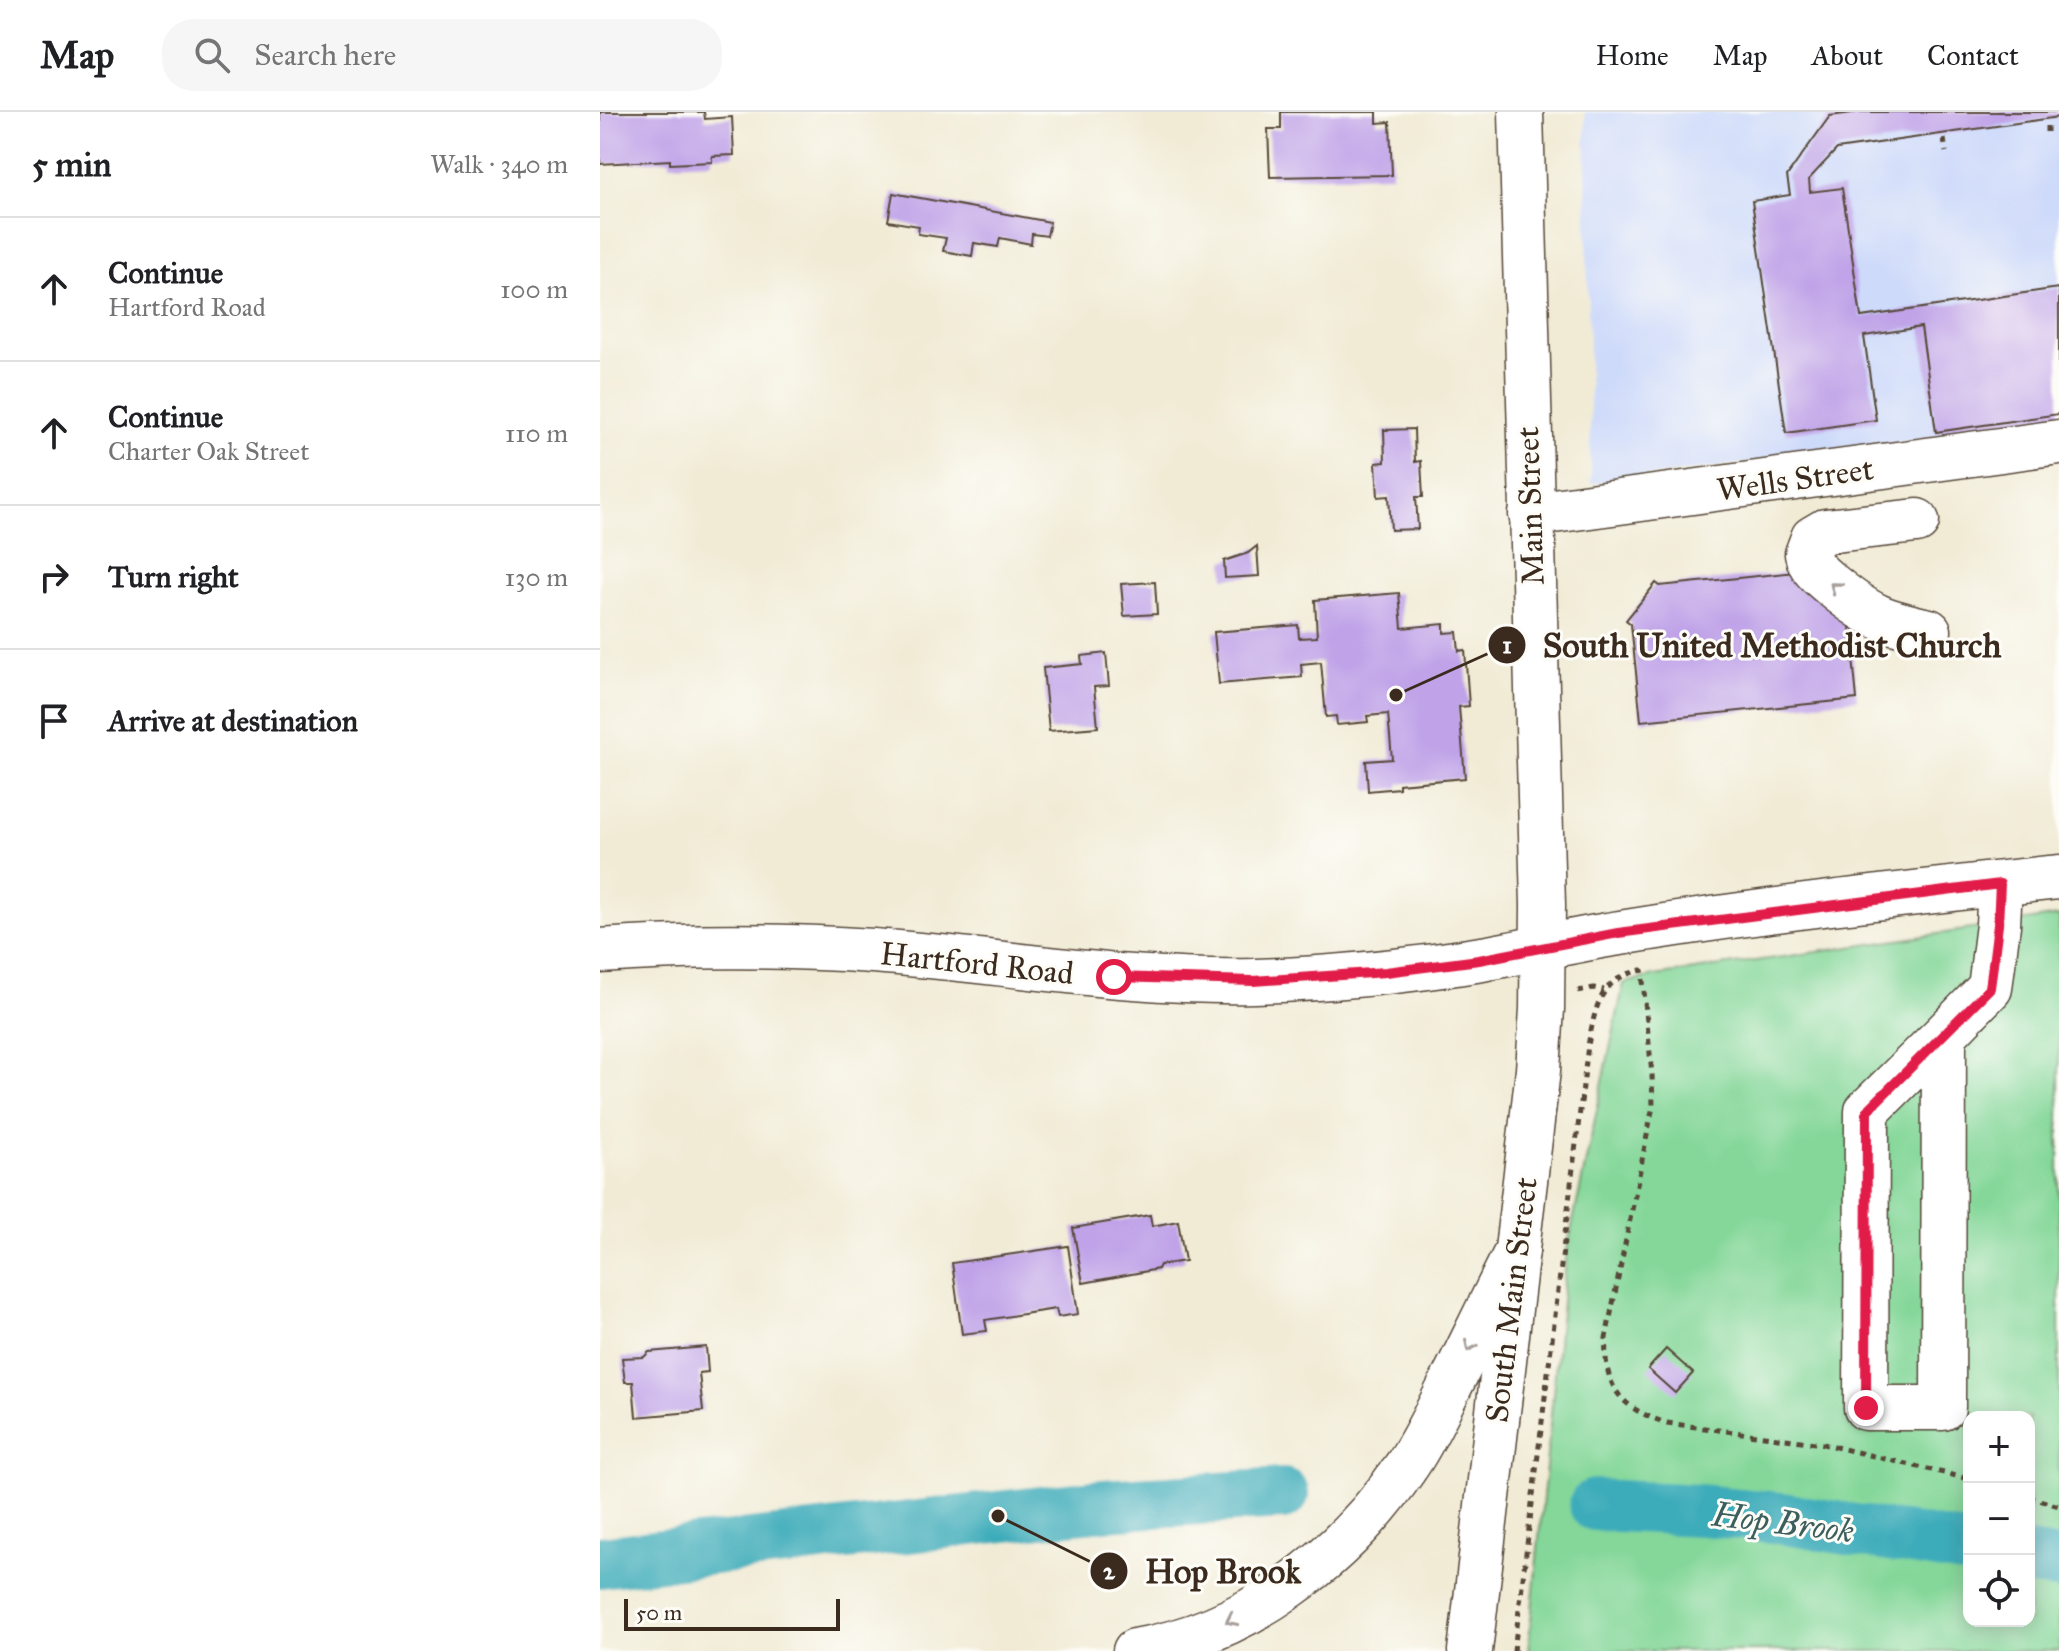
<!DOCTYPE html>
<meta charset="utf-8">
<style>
:root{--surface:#fff;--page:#f6f6f6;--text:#202124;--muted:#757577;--line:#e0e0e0}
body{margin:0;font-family:"IM FELL Great Primer",serif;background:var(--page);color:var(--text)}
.controls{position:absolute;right:24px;bottom:24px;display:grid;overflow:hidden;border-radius:16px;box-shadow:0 4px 20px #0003}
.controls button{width:72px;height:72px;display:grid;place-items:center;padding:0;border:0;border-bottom:2px solid var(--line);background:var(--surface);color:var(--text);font:40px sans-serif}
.scale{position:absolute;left:24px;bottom:20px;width:216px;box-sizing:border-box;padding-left:8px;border:4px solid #3b2a1e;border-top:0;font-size:22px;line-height:28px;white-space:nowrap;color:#3b2a1e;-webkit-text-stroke:6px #fdfcf7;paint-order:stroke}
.stop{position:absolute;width:24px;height:24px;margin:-18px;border:6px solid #e11d48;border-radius:50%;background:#fff}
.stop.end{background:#e11d48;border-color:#fff;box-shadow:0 2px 8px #0008}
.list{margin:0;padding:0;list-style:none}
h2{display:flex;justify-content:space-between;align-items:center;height:104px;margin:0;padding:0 32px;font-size:34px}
h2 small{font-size:26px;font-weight:400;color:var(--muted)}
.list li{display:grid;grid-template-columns:52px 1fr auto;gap:24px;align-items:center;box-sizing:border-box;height:144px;padding:0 32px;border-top:2px solid var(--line)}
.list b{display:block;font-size:30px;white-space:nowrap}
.list p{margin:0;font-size:26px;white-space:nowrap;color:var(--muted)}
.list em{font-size:26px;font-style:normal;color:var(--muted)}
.icon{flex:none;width:44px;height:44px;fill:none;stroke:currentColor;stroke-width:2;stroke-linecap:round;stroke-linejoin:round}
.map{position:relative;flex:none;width:1459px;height:1539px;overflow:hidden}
header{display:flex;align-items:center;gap:48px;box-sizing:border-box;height:112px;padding:0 40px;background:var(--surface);border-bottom:2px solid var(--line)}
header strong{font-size:38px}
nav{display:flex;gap:44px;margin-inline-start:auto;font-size:28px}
.search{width:560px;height:72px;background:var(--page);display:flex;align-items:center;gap:20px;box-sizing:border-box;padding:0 28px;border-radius:32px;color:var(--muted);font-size:30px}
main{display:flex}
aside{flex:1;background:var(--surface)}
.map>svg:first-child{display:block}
.built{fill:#cedafa}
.green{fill:#84d799;stroke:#60805c;stroke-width:2;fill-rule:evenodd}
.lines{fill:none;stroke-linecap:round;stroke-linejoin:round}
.river{stroke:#3dacba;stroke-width:52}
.building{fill:#bfa2e8}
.minor-casing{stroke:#564739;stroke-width:47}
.major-casing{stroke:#564739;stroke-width:47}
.highway-casing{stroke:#564739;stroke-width:47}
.path{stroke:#564739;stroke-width:5;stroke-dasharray:6 6;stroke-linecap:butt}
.minor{stroke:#fff;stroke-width:44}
.major{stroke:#fff;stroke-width:44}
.highway{stroke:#fff;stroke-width:44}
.oneway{stroke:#a79f9a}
.route{stroke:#e11d48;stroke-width:10}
.labels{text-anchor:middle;stroke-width:6;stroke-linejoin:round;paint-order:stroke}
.street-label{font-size:32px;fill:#3b2a1e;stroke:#fdfcf7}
.water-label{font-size:34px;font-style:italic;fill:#3c5e5c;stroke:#fdfcf7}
.leader{fill:none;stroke:#3b2a1e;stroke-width:3}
.callout-dot{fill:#3b2a1e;stroke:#fdfcf7;stroke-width:3}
.mark-label{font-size:24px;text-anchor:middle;font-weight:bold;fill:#fff}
.callout-label{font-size:34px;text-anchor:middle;font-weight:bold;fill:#3b2a1e;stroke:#fdfcf7;stroke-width:6;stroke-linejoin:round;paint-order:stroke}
</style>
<header>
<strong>Map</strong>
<div class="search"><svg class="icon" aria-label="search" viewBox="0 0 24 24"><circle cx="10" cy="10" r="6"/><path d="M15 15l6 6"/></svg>Search here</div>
<nav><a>Home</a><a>Map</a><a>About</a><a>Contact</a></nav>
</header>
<main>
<aside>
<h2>5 min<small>Walk · 340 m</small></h2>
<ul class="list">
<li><svg class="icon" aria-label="ahead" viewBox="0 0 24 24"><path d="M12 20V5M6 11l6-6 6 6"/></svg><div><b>Continue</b><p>Hartford Road</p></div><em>100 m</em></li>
<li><svg class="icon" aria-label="ahead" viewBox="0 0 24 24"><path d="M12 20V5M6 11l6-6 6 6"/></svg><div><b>Continue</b><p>Charter Oak Street</p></div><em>110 m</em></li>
<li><svg class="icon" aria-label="right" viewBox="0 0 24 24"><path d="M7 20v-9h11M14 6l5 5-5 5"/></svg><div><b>Turn right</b></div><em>130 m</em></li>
<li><svg class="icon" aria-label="arrive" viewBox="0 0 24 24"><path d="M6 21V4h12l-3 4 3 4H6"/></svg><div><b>Arrive at destination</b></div></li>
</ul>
</aside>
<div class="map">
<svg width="1459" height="1539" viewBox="0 0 1459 1539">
<rect width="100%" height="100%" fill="#fdfcf7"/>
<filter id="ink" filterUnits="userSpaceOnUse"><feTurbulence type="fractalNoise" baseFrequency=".0125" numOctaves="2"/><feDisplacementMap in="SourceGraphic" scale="16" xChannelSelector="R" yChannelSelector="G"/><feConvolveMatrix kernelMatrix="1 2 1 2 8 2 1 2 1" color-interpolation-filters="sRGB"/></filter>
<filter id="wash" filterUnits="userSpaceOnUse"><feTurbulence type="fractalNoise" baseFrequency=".006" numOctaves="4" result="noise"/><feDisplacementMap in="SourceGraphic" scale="32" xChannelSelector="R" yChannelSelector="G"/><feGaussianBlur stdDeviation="1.8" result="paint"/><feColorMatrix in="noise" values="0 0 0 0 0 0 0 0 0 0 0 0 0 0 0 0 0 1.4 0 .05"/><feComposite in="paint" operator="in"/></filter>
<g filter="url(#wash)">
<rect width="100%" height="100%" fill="#f1ebd5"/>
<path class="built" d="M985 0H1459V309L991 372Z"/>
<path class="green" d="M1459 804V1539H928L967 1138 1024 871 1054 864ZM1369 1305H1429V1509H1369Z"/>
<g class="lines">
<g class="river">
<path d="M995 1393 1100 1398 1181 1406 1369 1437"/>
<path d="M1429 1447 1459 1452"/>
<path d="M0 1450 503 1393 683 1382"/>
</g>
</g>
<g id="blocks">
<g class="building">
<path d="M0 0H104L105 7 132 5 134 43 112 44V50L70 52V48L0 52Z"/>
<path d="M681 0H777V11L790 10 792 63 670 65 668 17H681Z"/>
<path d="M1259 0H1459V5L1237 37 1209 67 1210 80 1242 76 1261 205 1459 176V302L1336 320 1321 215 1264 224 1276 308 1186 321 1152 89 1190 83 1187 64 1230 4Z"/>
<path d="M293 81 450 110 447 124 432 122 431 132 400 126 398 135 374 131 372 144 343 139 346 126 318 122 319 114 288 109Z"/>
<path d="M814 317 815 350 821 349 823 385H816L818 417 791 418 789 384 778 385 776 351 785 350 784 318Z"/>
<path d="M657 434 659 464 625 466 624 449 648 441Z"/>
<path d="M1205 459 1249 505 1257 587 1041 609 1031 512 1026 508 1056 471 1060 474Z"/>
<path d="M555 470 557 502 524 504 521 472Z"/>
<path d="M799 481 802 516 844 512V521L857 520 859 539 865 538 869 594 859 595 865 666 799 672V676L768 679 766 649 792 647 788 602 767 604 768 610 737 613 736 604 726 605 721 550 701 552 702 565 619 572 614 520 698 513 699 526 717 525 715 488Z"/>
<path d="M506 541 509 574 494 575 498 615 449 619 443 556 482 552 481 544Z"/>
<path d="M550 1103 552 1114 578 1109 585 1149 560 1153 558 1157 483 1171 473 1116Z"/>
<path d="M468 1134 478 1202 458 1205 456 1197 385 1208 387 1219 362 1222 352 1151Z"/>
<path d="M106 1235 108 1260 99 1261 103 1299 36 1305 33 1270H25L22 1246 44 1245 49 1240Z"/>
<path d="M1066 1237 1093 1261 1075 1281 1048 1257Z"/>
</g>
</g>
</g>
<g filter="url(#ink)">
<use href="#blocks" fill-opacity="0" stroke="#564739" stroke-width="2"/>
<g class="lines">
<defs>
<g id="minor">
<path d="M931 402 1459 330"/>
<path d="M1317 409 1225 419 1213 426 1207 442C1210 457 1222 465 1234 475 1271 505 1283 509 1329 519"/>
<path d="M1344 923 1267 999 1266 1296H1343L1344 923 1390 876 1398 813 1400 772"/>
</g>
<g id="major">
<path d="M0 839C91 832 182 833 273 839 401 848 525 872 655 869 731 867 807 859 882 847 928 839 974 828 1020 821 1165 797 1313 781 1459 765"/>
<path d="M870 1539 938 958 942 897 943 793 921 0"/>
</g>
<path id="highway" d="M535 1539C646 1521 743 1447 805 1356 823 1331 835 1303 849 1276 872 1230 894 1184 917 1139"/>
</defs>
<use href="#minor" class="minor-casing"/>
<use href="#major" class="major-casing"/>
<use href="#highway" class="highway-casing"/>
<g class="path">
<path d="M1447 14V25"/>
<path d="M1344 27 1346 40"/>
<path d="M978 879 994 876 1004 878"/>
<path d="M1429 1385 1459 1394"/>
<path d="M914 1539 988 933C996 895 998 867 1042 858L1052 963 1053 994 1006 1226C1003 1274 1020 1297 1067 1311L1223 1332 1369 1367"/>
</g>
<use href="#minor" class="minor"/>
<use href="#major" class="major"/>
<use href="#highway" class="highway"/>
</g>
<defs><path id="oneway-chevron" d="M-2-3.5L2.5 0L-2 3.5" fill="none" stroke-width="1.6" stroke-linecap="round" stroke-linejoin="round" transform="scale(2)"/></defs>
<g class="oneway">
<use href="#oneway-chevron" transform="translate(1235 475) rotate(-141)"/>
<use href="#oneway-chevron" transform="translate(870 1234) rotate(116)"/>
<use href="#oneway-chevron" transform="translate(631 1508) rotate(154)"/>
</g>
</g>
<g class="lines" filter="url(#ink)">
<path class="route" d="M514 865 653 869 786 860 879 848 1018 821 1400 772 1398 813 1390 876 1267 999 1266 1296"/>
</g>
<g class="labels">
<g class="street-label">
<text transform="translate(1195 367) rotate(-8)" y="11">Wells Street</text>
<text transform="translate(930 394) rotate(-92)" y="11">Main Street</text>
<text transform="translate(377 851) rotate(6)" y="11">Hartford Road</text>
<text transform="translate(911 1188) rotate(-83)" y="11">South Main Street</text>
</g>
<g class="water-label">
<text transform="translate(1183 1410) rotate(7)" y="12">Hop Brook</text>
</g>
</g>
<path class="leader" d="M796 583L907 533M398 1404L509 1459"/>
<g class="callout-dot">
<circle cx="796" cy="583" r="8"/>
<circle cx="398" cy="1404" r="8"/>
<circle cx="907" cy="533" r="20"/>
<circle cx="509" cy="1459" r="20"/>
</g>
<g class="mark-label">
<text x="907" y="541">1</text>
<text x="509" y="1467">2</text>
</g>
<g class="callout-label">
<text x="1172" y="545">South United Methodist Church</text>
<text x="623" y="1471">Hop Brook</text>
</g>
</svg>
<div class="controls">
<button>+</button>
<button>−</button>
<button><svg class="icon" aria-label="locate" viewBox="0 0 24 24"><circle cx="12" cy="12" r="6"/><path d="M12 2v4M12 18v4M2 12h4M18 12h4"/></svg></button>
</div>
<div class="scale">50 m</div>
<div class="stop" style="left:514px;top:865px"></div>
<div class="stop end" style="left:1266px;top:1296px"></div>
</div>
</main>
